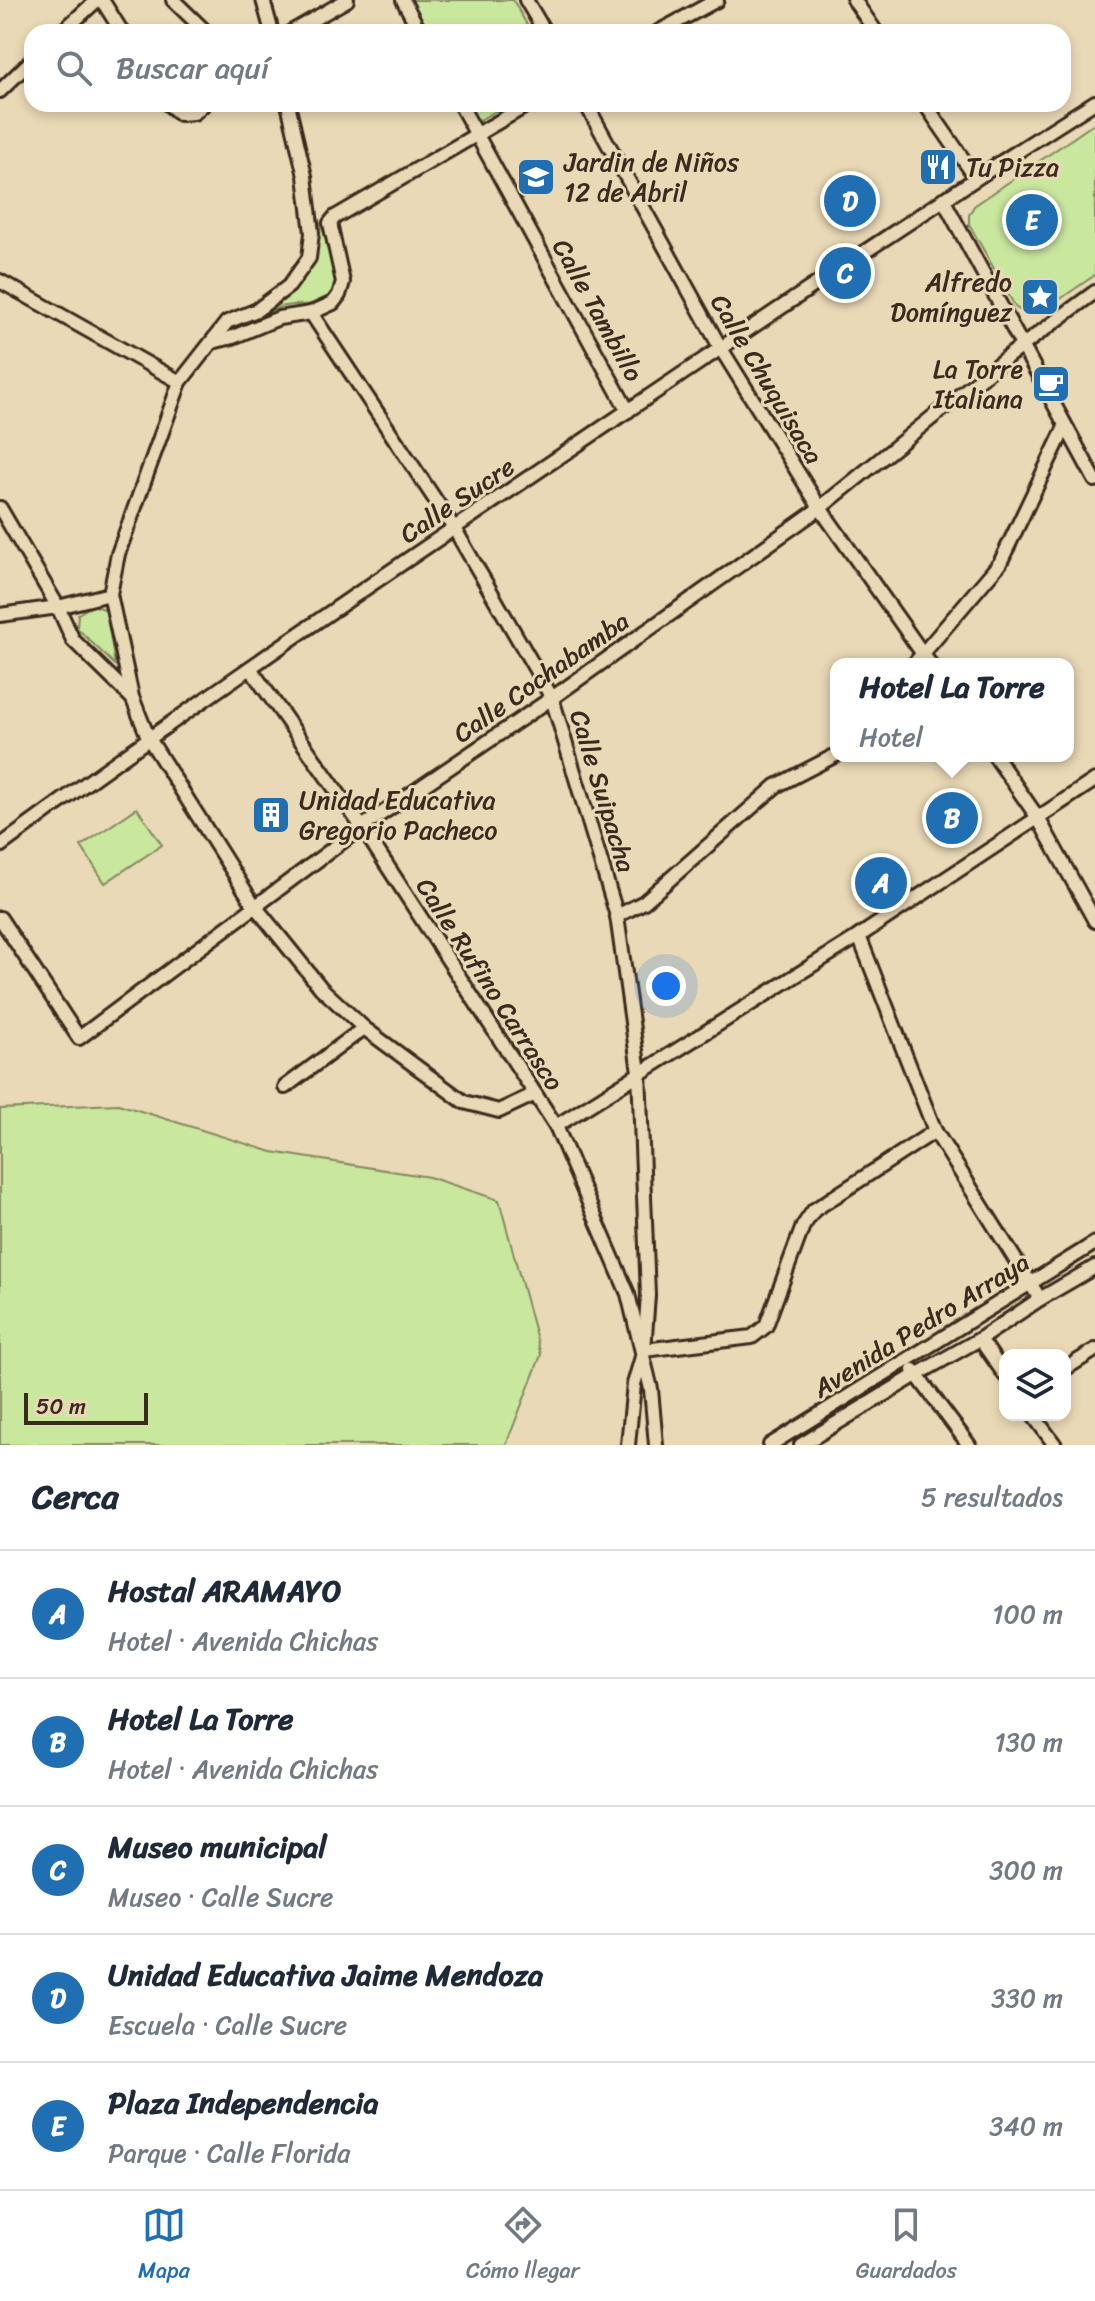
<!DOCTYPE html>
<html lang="es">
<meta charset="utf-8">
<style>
:root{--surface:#fff;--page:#f2f2f3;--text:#1f2937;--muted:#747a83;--line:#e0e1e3;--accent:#1f6fb2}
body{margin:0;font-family:Sriracha,sans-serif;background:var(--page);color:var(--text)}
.controls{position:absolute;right:24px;bottom:24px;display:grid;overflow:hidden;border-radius:16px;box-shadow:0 4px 12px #0003}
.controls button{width:72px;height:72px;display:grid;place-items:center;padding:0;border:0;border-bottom:2px solid var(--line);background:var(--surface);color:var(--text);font:40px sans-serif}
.scale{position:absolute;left:24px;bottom:20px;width:124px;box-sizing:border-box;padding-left:8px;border:4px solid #3b2a1e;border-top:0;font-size:22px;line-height:28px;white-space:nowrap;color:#3b2a1e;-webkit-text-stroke:6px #ead9b6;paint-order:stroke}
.you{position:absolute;left:666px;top:986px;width:28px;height:28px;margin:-20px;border:6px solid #fff;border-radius:50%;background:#1a73e8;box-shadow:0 0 0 12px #1a73e833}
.badge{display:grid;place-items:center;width:52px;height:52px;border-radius:50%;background:var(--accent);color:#fff;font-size:26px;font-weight:700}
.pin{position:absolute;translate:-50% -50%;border:4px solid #fff;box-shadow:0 2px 8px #0006}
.popup{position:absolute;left:830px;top:658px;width:244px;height:104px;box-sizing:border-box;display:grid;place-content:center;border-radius:16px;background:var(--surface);filter:drop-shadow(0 2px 6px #0005);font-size:26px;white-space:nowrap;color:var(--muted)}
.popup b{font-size:30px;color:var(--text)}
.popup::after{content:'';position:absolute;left:50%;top:100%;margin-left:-16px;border:16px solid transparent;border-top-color:var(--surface)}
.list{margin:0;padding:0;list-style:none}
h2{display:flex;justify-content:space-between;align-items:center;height:104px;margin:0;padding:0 32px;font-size:34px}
h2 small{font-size:26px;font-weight:400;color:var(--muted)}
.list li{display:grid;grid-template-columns:52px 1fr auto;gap:24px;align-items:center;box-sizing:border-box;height:128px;padding:0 32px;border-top:2px solid var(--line)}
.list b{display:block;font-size:30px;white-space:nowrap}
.list p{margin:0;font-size:26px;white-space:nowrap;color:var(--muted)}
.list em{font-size:26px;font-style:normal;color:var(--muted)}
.icon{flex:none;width:44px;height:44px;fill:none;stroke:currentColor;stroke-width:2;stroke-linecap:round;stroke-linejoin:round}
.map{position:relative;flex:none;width:1095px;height:1445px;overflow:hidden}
.search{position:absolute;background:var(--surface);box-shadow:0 4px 12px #0003;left:24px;right:24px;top:24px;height:88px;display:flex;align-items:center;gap:20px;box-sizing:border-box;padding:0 28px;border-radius:24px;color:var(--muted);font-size:30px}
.sheet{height:744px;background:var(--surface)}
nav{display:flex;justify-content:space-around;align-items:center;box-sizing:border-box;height:112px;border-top:2px solid var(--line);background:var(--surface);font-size:22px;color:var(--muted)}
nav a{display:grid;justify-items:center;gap:4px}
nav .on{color:var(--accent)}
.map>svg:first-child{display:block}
.green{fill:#cae79e;stroke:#82885e;stroke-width:2}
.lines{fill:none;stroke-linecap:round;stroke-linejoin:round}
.street-casing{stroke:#3b2a1e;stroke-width:18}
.street{stroke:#ead9b6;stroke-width:12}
.labels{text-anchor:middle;stroke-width:6;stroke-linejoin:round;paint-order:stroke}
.poi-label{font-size:26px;fill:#3b2a1e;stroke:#ead9b6;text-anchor:start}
.street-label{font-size:26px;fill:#3b2a1e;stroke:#ead9b6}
</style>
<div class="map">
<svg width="1095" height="1445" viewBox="0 0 1095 1445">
<rect width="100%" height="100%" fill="#ead9b6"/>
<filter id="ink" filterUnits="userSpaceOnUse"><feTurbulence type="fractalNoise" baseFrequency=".0125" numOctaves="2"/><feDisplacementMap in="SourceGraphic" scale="16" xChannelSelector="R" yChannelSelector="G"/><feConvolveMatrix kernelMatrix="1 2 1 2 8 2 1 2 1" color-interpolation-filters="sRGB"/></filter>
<g filter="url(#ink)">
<g class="green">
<path d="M410 0H513L531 32H428Z"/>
<path d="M468 104H508L478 121Z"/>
<path d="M1095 123V275L1040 313H1026L1016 308 969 224V215L974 206Z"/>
<path d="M315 209C323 234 341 267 333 293 318 311 298 301 280 307 264 313 249 322 234 330L232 325C263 308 308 294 314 253 316 239 315 224 315 209Z"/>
<path d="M94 605 106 610 115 665 77 628 78 614Z"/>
<path d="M137 808 162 845 105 883 81 846Z"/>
<path d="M118 1104 272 1152 429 1177 499 1200 541 1355 506 1445H0V1109Z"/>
</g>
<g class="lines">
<defs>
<g id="street">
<path d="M102 0 122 32"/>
<path d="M173 0 206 32"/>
<path d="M263 0 272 32"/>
<path d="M403 0 420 32"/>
<path d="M526 0 545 32"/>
<path d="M854 0 876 32"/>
<path d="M62 32 97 0"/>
<path d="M291 32 347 0"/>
<path d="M658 32 717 0"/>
<path d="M0 91 32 60"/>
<path d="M168 104 180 114 194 113 204 104"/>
<path d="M288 104 305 176 312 233 309 258 289 286 257 310 227 322 180 382 118 554 110 594 132 697 148 737 254 905 321 988 364 1028 464 1102 499 1111 535 1094"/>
<path d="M460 104 628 411"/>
<path d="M586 104 720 347 820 508 930 664"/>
<path d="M925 104 976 178"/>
<path d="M943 199 1095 480"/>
<path d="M0 281 180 382"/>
<path d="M311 313 454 528 552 698 617 916 639 1072 648 1295 644 1350 634 1384 628 1445"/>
<path d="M212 342 233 337 279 318 311 313 333 303 339 295 343 282 330 223 335 217 529 104"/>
<path d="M0 508 58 607 73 640 131 697"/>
<path d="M0 615 58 607 110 594"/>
<path d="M914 664 1000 563 1065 427"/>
<path d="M250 668 362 827 556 1126 628 1294 651 1389 656 1445"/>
<path d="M995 756 1038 818 1095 921"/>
<path d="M0 846C186 709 377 580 568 451 743 333 917 215 1095 102"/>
<path d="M617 916 644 902 776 786 836 755"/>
<path d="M0 918 79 1038 362 827 552 698 820 508 1007 357 1095 292"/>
<path d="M859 936 935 1131 1040 1299"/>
<path d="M285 1087 364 1028"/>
<path d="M556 1126 859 936 1095 780"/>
<path d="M980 1339 1005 1375"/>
<path d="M644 1350 752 1337 766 1326 803 1226 814 1210 935 1131"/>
<path d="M1065 1369 1095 1350"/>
<path d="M913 1370 969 1445"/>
<path d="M1033 1415 1055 1445"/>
<path d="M770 1445 1095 1243"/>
<path d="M801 1445 916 1375 980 1339 1040 1299 1095 1267"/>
</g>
</defs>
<use href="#street" class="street-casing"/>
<use href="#street" class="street"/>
</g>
</g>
<defs>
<symbol id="restaurant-square" viewBox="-11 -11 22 22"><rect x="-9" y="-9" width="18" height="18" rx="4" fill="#1f6fb2" stroke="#ead9b6"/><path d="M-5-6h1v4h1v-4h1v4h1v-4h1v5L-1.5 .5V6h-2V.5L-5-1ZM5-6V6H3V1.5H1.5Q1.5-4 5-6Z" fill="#fff"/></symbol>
<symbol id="school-square" viewBox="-11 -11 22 22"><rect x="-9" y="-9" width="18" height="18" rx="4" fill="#1f6fb2" stroke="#ead9b6"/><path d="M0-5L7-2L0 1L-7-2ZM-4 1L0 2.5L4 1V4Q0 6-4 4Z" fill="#fff"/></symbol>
<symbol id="sight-square" viewBox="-11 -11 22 22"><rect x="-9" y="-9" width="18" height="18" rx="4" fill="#1f6fb2" stroke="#ead9b6"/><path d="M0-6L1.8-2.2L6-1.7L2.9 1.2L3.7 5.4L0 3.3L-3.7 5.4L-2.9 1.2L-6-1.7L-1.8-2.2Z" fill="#fff"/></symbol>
<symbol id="cafe-square" viewBox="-11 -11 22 22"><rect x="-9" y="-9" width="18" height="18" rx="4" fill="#1f6fb2" stroke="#ead9b6"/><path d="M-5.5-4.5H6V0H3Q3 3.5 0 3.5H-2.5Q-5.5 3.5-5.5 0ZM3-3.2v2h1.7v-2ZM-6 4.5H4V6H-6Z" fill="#fff"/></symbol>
<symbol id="building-square" viewBox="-11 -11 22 22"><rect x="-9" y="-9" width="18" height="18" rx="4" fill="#1f6fb2" stroke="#ead9b6"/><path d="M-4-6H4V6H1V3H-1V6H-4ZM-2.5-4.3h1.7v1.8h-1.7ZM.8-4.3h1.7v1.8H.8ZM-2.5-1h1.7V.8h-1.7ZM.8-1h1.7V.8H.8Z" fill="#fff"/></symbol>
</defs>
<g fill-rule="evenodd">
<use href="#restaurant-square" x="916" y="145" width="44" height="44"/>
<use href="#school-square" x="514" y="155" width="44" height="44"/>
<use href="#sight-square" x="1018" y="275" width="44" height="44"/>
<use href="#cafe-square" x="1029" y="362" width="44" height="44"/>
<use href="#building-square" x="249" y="793" width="44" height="44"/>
</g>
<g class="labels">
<g class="poi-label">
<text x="564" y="171">Jardin de Niños<tspan x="564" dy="30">12 de Abril</tspan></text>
<text x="966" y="176">Tu Pizza</text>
<text x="1012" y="291" text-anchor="end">Alfredo<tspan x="1012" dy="30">Domínguez</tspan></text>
<text x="1023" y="378" text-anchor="end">La Torre<tspan x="1023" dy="30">Italiana</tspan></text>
<text x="299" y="809">Unidad Educativa<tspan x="299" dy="30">Gregorio Pacheco</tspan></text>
</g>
<g class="street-label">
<text transform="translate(598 310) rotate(61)" y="9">Calle Tambillo</text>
<text transform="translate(767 379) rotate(59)" y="9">Calle Chuquisaca</text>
<text transform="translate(457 500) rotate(-34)" y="9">Calle Sucre</text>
<text transform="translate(541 677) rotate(-35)" y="9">Calle Cochabamba</text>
<text transform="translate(603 791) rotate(73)" y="9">Calle Suipacha</text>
<text transform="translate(490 984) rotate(57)" y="9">Calle Rufino Carrasco</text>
<text transform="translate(921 1325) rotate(-32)" y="9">Avenida Pedro Arraya</text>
</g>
</g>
</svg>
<div class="controls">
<button><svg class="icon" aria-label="layers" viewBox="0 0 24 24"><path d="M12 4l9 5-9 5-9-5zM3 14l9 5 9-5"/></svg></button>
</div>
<div class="scale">50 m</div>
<div class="you"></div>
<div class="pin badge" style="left:881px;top:883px">A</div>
<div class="pin badge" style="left:952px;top:818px">B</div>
<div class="popup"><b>Hotel La Torre</b>Hotel</div>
<div class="pin badge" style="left:845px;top:273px">C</div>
<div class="pin badge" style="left:850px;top:201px">D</div>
<div class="pin badge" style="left:1032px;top:220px">E</div>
<div class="search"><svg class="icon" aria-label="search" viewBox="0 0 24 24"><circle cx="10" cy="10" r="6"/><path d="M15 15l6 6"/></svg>Buscar aquí</div>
</div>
<section class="sheet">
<h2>Cerca<small>5 resultados</small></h2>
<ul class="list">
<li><span class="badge">A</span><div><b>Hostal ARAMAYO</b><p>Hotel · Avenida Chichas</p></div><em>100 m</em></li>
<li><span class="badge">B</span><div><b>Hotel La Torre</b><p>Hotel · Avenida Chichas</p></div><em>130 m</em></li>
<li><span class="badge">C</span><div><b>Museo municipal</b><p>Museo · Calle Sucre</p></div><em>300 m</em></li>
<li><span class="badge">D</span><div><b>Unidad Educativa Jaime Mendoza</b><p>Escuela · Calle Sucre</p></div><em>330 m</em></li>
<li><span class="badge">E</span><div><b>Plaza Independencia</b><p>Parque · Calle Florida</p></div><em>340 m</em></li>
</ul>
</section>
<nav>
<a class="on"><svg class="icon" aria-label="map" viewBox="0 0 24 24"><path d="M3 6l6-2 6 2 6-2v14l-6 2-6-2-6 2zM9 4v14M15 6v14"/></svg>Mapa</a>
<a><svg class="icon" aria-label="directions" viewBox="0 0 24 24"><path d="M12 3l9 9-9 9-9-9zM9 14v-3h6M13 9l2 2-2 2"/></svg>Cómo llegar</a>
<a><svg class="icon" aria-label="saved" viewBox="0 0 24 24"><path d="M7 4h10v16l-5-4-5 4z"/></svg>Guardados</a>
</nav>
